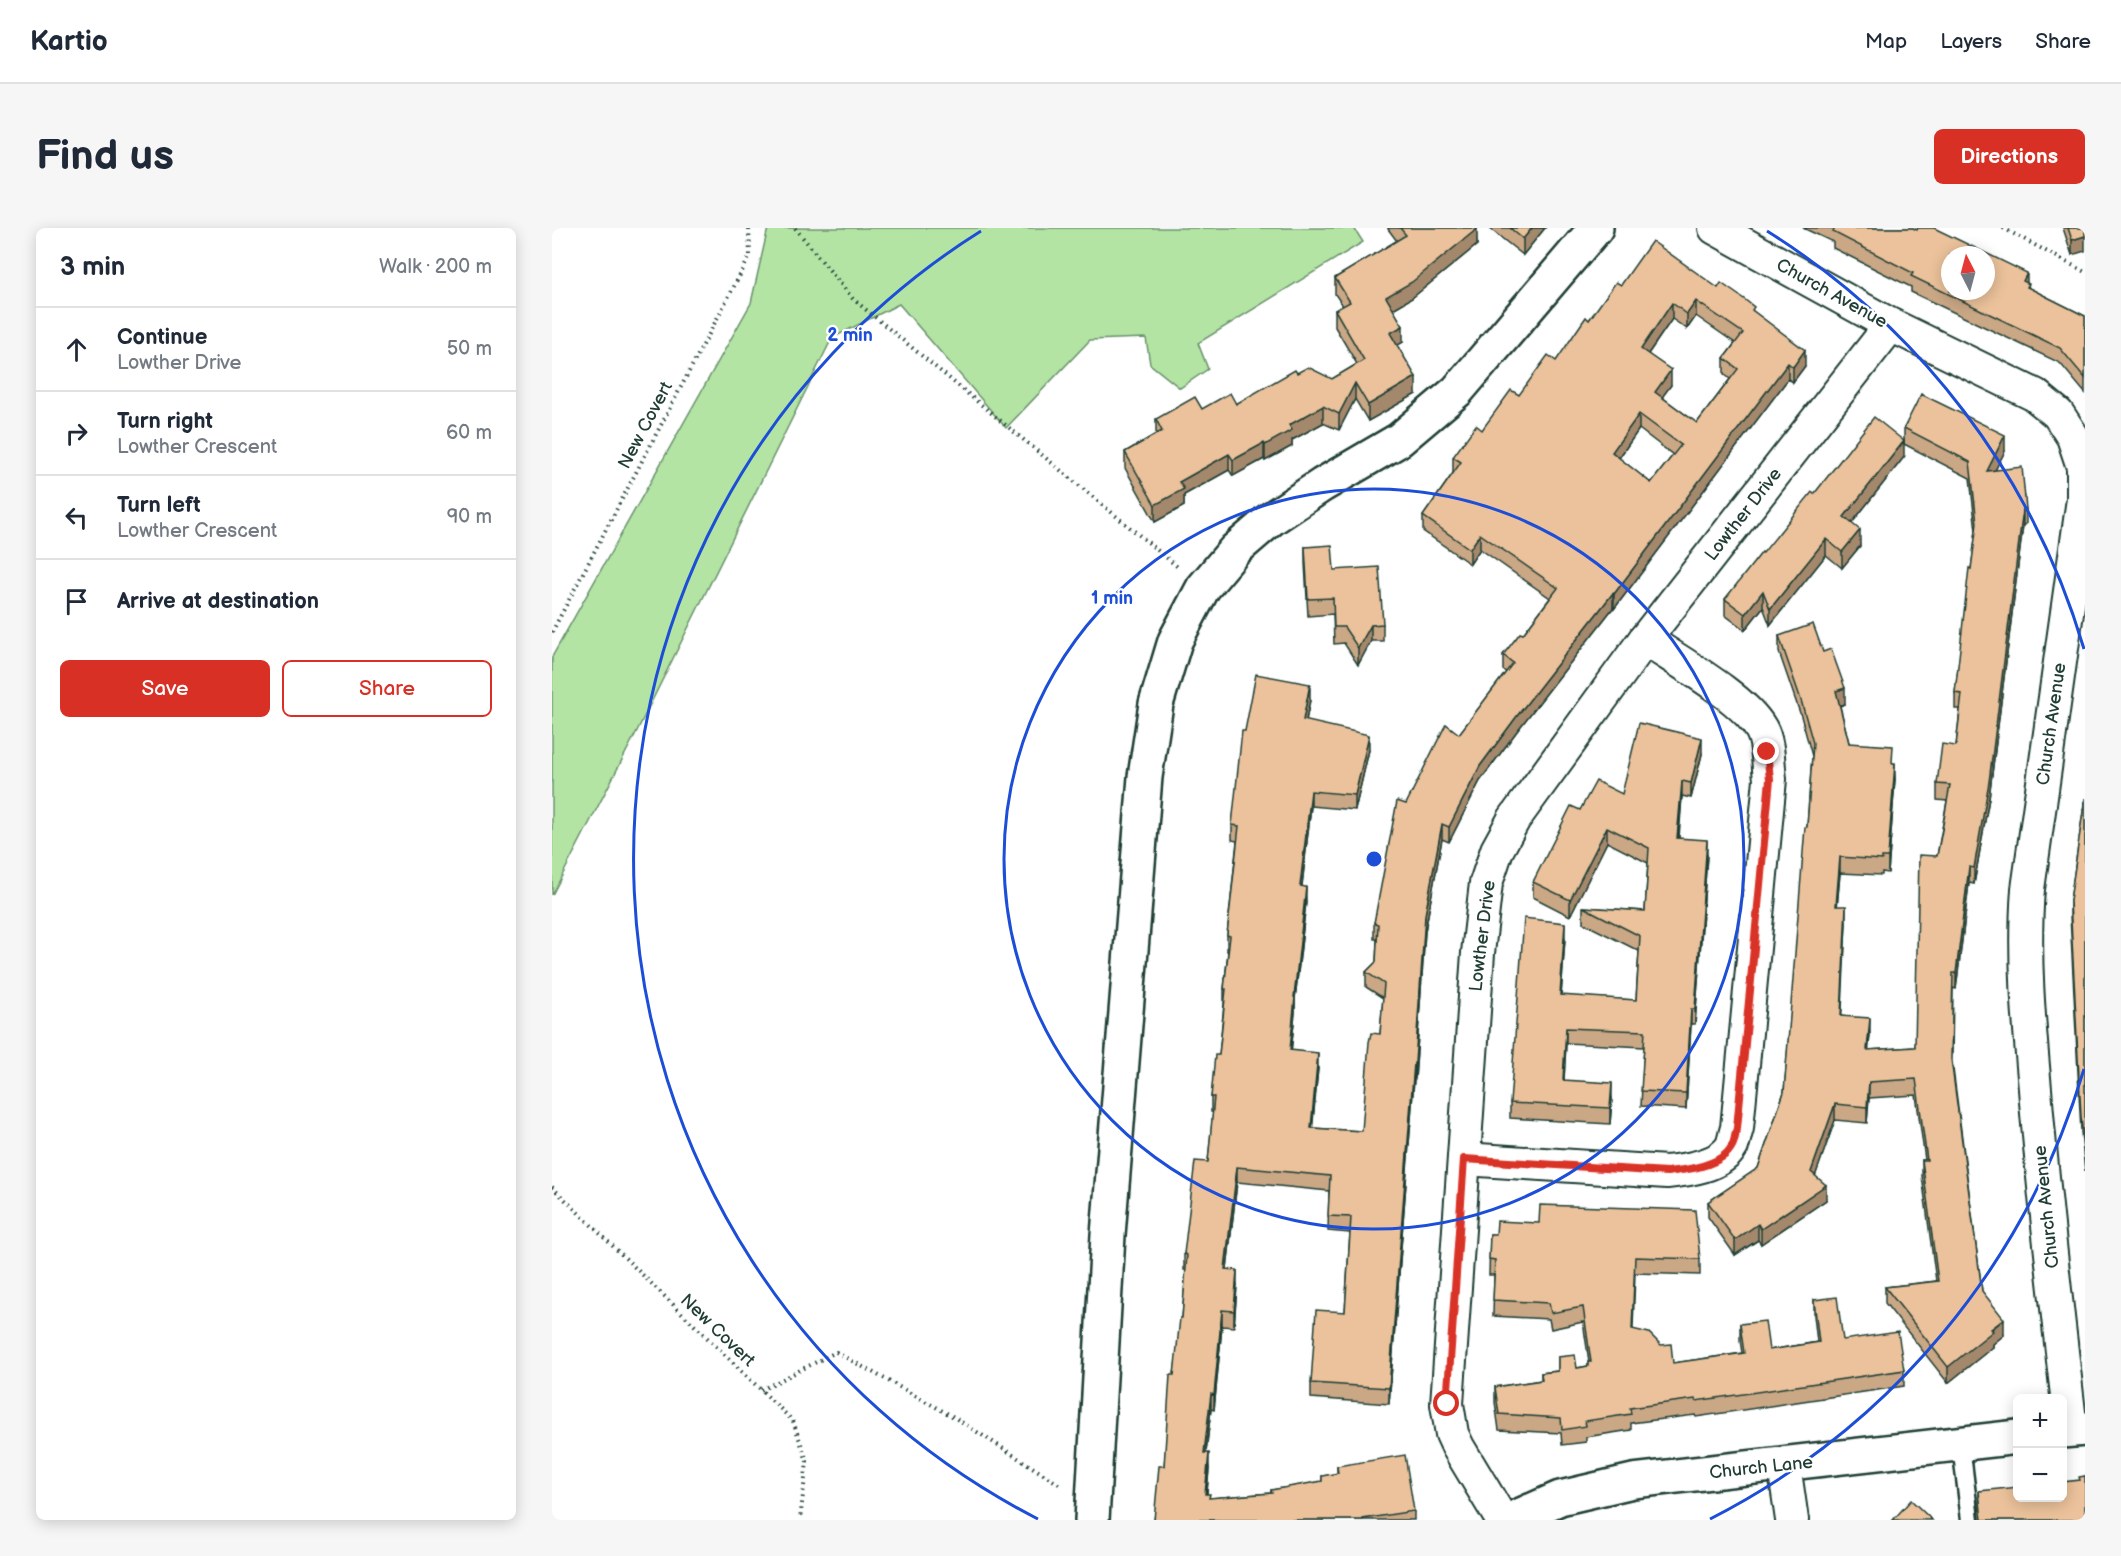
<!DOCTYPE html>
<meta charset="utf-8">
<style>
:root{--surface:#fff;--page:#f6f6f7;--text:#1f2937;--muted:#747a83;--line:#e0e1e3;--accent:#d93025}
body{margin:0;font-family:"Balsamiq Sans",sans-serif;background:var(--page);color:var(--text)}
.controls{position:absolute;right:18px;bottom:18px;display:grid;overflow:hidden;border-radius:9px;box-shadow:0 3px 15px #0003}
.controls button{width:54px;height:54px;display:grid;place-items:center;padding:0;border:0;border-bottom:2px solid var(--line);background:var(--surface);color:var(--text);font:30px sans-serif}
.compass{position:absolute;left:1389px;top:18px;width:54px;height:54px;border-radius:50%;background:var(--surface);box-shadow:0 3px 15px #0003;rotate:354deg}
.stop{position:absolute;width:18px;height:18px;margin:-14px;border:4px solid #d93025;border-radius:50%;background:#fff}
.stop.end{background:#d93025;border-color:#fff;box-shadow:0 2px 6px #0008}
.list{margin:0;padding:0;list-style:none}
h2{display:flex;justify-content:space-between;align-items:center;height:78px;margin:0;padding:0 24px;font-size:26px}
h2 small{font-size:20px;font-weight:400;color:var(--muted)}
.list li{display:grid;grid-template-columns:39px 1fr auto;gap:18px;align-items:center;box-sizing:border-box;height:84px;padding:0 24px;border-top:2px solid var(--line)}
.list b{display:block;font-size:22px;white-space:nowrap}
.list p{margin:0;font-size:20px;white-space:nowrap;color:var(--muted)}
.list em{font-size:20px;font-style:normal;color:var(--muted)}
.actions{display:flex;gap:12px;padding:18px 24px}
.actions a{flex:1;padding:14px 0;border:2px solid var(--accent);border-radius:9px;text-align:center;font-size:21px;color:var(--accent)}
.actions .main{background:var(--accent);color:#fff}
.icon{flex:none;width:33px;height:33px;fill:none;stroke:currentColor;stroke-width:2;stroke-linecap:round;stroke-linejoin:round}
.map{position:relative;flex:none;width:1533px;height:1292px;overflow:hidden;border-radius:9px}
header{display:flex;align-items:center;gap:36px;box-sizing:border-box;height:84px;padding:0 30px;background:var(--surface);border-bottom:2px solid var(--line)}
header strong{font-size:28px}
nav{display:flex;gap:33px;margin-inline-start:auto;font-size:21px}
.intro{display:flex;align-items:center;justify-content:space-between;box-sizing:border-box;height:144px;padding:0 36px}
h1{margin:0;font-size:42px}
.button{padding:15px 27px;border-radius:9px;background:var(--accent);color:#fff;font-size:21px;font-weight:700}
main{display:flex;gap:36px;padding:0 36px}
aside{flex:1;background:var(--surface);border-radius:9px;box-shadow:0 3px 15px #0003}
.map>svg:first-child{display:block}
.green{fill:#b3e4a4;stroke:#69906c;stroke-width:1.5}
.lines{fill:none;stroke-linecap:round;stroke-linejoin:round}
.lane-casing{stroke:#1f3d34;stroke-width:21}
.street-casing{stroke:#1f3d34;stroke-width:36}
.secondary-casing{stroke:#1f3d34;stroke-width:38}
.path{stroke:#1f3d34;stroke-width:4;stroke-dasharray:1.5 4.5;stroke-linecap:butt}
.lane{stroke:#fff;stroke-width:16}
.street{stroke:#fff;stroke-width:32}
.secondary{stroke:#fff;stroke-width:33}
.wall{fill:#caa785;stroke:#1f3d34;stroke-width:1.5;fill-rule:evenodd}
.shaded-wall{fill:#a4886c;stroke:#1f3d34;stroke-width:1.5}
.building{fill:#ebc29b;stroke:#1f3d34;stroke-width:1.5;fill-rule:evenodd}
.route{stroke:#d93025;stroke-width:8}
.ring{fill:none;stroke:#1d4ed8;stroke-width:3}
.labels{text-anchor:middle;stroke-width:4.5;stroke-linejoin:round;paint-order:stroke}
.street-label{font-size:18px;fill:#1f3d34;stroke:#fff}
.centre{fill:#1d4ed8;stroke:#fff;stroke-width:3}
.ring-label{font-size:18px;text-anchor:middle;font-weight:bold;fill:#1d4ed8;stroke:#fff;stroke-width:4.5;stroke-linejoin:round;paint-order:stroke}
</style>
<header>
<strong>Kartio</strong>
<nav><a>Map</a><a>Layers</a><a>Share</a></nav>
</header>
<div class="intro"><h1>Find us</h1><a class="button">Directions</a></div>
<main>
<aside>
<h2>3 min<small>Walk · 200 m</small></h2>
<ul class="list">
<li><svg class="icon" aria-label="ahead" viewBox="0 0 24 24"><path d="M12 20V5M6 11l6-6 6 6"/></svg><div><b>Continue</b><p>Lowther Drive</p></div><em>50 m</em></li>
<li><svg class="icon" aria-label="right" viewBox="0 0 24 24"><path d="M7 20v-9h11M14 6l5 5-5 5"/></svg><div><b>Turn right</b><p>Lowther Crescent</p></div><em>60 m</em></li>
<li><svg class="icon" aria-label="left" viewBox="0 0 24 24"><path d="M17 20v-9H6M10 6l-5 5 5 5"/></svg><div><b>Turn left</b><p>Lowther Crescent</p></div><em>90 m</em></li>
<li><svg class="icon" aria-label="arrive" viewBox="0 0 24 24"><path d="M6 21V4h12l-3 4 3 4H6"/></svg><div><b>Arrive at destination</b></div></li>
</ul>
<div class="actions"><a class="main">Save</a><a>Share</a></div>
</aside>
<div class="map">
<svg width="1533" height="1292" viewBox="0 0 1533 1292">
<rect width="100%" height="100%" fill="#fff"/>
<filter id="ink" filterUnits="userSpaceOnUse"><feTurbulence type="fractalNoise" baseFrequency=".0167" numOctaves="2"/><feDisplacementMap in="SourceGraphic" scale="12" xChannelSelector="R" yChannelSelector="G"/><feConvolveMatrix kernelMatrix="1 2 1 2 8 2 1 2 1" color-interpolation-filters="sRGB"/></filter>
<g filter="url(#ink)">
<path class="green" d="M216 0H802L811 14 646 115 656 141 628 160 598 136 594 110 538 112 454 200 347 76 280 110 85 503 0 667V429L199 75Z"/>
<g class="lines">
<defs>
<path id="lane" d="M1409 1217 1418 1292"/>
<g id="street">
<path d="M1163 0 1339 97 1483 167 1506 186 1521 209 1531 239V271L1476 661C1471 728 1477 794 1483 861 1492 975 1506 1088 1519 1202"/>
<path d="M912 931 1115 944C1135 942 1169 938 1180 918 1182 913 1183 906 1185 900L1218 551C1216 536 1217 515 1209 501 1191 469 1125 433 1093 411"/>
<path d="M1232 1237 1240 1292"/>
<path d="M950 1292 906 1219 900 1206 895 1176 926 725 934 655 945 622 962 591 1093 411 1339 97"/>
</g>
<g id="secondary">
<path d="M1510 1203 1533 1201"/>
<path d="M540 1292 556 1007 593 549 604 476 623 413 651 360 683 322 719 291 770 257 847 212 905 163 1044 0"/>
<path d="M958 1292 1008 1270 1081 1253 1466 1209"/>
</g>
</defs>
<use href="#lane" class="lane-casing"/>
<use href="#street" class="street-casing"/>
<use href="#secondary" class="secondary-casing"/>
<g class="path">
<path d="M243 0 301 71 627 340"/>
<path d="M1451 0 1533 44"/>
<path d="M0 404 198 28 197 0"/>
<path d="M0 959 241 1193 255 1233 248 1292"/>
<path d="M209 1162 284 1124 400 1188 510 1258"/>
</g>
<use href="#lane" class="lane"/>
<use href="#street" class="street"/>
<use href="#secondary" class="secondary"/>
</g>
<g class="wall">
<path d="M836 0H924L925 17 860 70 841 81 851 114 845 117 864 166 816 193 803 171 787 202 771 195 740 212V218L713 233 712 231 681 248 677 242 632 267V278L603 294 573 240V224L604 206V191L650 181 684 176 745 145 780 151 805 136 783 99V82L791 78 783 66V50L845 13 836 1Z"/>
<path d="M937 0H993L971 27Z"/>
<path d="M1251 0H1361L1475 55 1477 60 1533 88V165L1508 135 1359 64V59L1281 20V14Z"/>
<path d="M1511 0H1533L1520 27Z"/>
<path d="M1069 57 1166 60 1202 84 1253 138 1241 154 1236 151 1062 381 1061 380 965 503 928 553 897 614 890 611 873 703 863 851H862L837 1176 759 1170V1155L793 1084 798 1005 776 1003 777 963 685 954 675 1041 685 1057 682 1099 670 1098 662 1182 659 1181 654 1225 657 1241 655 1266 658 1270 719 1265V1262L770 1254V1248L785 1246V1238L862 1283V1292H602L612 1238 622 1147 630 1090 634 1042H632V1026L656 934 661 884H659V869L667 827 672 776V761L676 723H675V707L685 613 680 612V597L693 503 758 472 754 493 817 522 803 582 759 578 750 658 754 674 743 771V784L739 822 766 840 760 900 810 903 828 806 831 770 814 759V744L824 734 825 711H822V695L854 576 954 444 951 442V427L971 406 998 370 928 321 918 336 871 303V288L901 245V229L1004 133 1037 92ZM1144 88 1183 115 1172 130V146L1178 151 1145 195 1110 169 1119 157 1096 126 1120 91 1135 101ZM1087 201 1121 227 1099 255 1067 230Z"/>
<path d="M1352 200 1453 223 1443 242 1474 281V296L1471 297 1437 570 1422 656 1417 655 1404 761 1401 760 1400 833 1430 1063 1452 1107 1441 1116V1119L1396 1155 1333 1075V1059L1384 1053 1370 948V932H1373L1364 867 1317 870 1315 895 1283 892 1263 948 1274 972 1209 1016 1206 1012 1183 1027 1156 989V974L1206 940 1232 864 1255 599 1260 528 1249 488 1227 424V408L1271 424 1293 476 1288 478 1297 515 1341 535 1343 551 1336 645 1330 644V647L1288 645 1285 678 1294 694 1289 788 1318 806 1316 822 1363 819 1385 628 1395 573 1385 572V556L1404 518 1408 481H1403V465L1424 303 1418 250 1352 216Z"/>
<path d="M1352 229 1300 295 1308 318 1290 340 1274 327 1218 397 1211 379 1193 402 1173 387V371L1262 266Z"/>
<path d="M753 319 782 342 831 396V413H819L806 437 792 415 782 416 781 386 756 388 753 335Z"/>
<path d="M1150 526 1139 570 1130 568 1127 610 1155 627 1143 796H1139L1134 881 1089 878 1092 819 1014 815 1012 853 1060 870 1058 896 958 890V875L1013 710 1009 768 1084 772 1087 723 1031 695V679L1093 683 1096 635 1055 614 1018 688 981 669V654L1028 582 1070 566Z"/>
<path d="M1533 570V943L1529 904 1518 688V673Z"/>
<path d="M938 1006 1148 1031V1047L1083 1045 1081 1101 1121 1135 1190 1125 1188 1112V1096L1217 1122 1265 1114 1262 1088V1072L1291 1112 1352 1142V1158L1144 1189 1143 1187 1079 1195V1202L1034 1209V1214L1010 1217 1009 1205 947 1202 943 1174V1159L989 1152V1145L1006 1143V1129L1025 1140 1036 1138V1134H1037L1031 1094 999 1101 997 1091 941 1088 942 1047H937Z"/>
<path d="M1427 1263 1533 1292H1428L1427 1278Z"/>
</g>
<g class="shaded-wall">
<path d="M980 0H993L971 27V11Z"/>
<path d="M925 1V17L860 70 834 85V69Z"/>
<path d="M1533 8V23L1520 27V12Z"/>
<path d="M1475 45V60L1471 53Z"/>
<path d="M1144 73V88L1135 101V86Z"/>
<path d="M1120 75V91L1089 136V121Z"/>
<path d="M851 98V114L838 122V105Z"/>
<path d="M1253 122V138L1241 154V139Z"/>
<path d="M1236 135V151L1062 381V366Z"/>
<path d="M1119 142V157L1103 179V164Z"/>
<path d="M864 149V166L816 193V177Z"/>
<path d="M803 155V171L787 202V186Z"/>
<path d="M771 178V195L740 212V218L713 233V217L737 197Z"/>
<path d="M1087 186V201L1060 240V224Z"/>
<path d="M1453 207V223L1435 258V243Z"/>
<path d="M1352 213V229L1292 305V289Z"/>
<path d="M712 215V231L681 248V232Z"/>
<path d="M677 226V242L632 267V278L603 294V277L627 254Z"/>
<path d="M1471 281V297L1437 570 1422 656V640Z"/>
<path d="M1308 302V318L1290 340V324Z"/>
<path d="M928 306V321L918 336V321Z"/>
<path d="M1274 311V327L1218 397V381Z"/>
<path d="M1211 363V379L1193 402V386Z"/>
<path d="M1061 365V380L965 503 928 553 897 614V599L928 538 965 488Z"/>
<path d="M819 397V413L806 437V420Z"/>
<path d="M758 456V472L751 507V492Z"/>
<path d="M1293 460V476L1284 479V463Z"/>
<path d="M817 507V522L803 582V567Z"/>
<path d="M1150 510V526L1139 570V555Z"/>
<path d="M1343 535V551L1336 645V629Z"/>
<path d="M1130 553V568L1125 625V610Z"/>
<path d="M759 563V578L748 674V658Z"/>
<path d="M890 596V611L873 703 863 851V835L873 687Z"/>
<path d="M1055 599V614L1018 688V672Z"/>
<path d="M1155 612V627L1143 796V781Z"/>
<path d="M1288 629V645L1284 693V678Z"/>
<path d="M1417 639V655L1404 761V745Z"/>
<path d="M754 659V674L743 771V784L738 837V822L742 769Z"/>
<path d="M1294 678V694L1289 804V788Z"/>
<path d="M1013 695V710L1008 783V767Z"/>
<path d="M1139 781V796L1134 881V865Z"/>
<path d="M1318 790V806L1315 838V822Z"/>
<path d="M1014 800V815L1011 868V852Z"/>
<path d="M766 825V840L759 916V900Z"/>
<path d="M862 835V851L837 1176V1160Z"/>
<path d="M1317 854V870L1315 895V879Z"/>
<path d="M1060 855V870L1058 896V880Z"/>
<path d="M1283 876V892L1259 960V944Z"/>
<path d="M685 939V954L673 1057V1041Z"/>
<path d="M1274 957V972L1209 1016V1001Z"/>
<path d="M1206 996V1012L1183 1027V1012Z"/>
<path d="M685 1042V1057L682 1099V1083Z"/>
<path d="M670 1082V1098L662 1182V1167Z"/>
<path d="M1452 1091V1107L1441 1116V1119L1396 1155V1139Z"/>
<path d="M659 1166V1181L652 1240V1225Z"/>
<path d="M657 1225V1241L653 1281V1266Z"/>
</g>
<g class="building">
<path d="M848 0H924L925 1 860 54 834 69 851 98 838 105 864 149 816 177 803 155 787 186 771 178 737 197 740 202 713 217 712 215 681 232 677 226 627 254 632 261 603 277 573 224 610 203 604 191 643 169 650 181 678 165 684 176 743 142 745 145 756 139 780 151 812 132 783 82 798 74 783 50 854 7Z"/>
<path d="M958 0H980L971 11Z"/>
<path d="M1283 0H1361L1365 2 1366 0H1382L1475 45 1471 53 1477 56 1475 59 1533 88V150L1508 120 1359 48 1361 45 1281 4ZM1398 27H1434V63H1398Z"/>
<path d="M1516 0H1533V8L1520 12Z"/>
<path d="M1100 13 1166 60 1169 55 1192 71 1202 79 1200 82 1253 122 1241 139 1236 135 1062 366 1061 365 965 488 928 538 897 599 890 596 873 687 863 835H862L837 1160 759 1155 764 1082 793 1084 799 989 776 988 778 948 685 939 673 1041 685 1042 682 1083 670 1082 662 1167 659 1166 652 1225H657L653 1266H658L657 1270 720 1265 719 1262 770 1253V1248L786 1245 785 1238 853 1227 862 1283 811 1291V1292H602L607 1238H612L618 1147H622L628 1090H630L635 1027 632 1026 643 933 656 934 662 869H659L663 827H667L674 761H672L678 708 675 707 687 598 680 597 690 503H693L704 446 758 456 751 492 817 507 803 567 759 563 748 658 754 659 742 769H743L738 822 766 825 759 900 810 903 817 814 819 805 828 806 832 756 814 744 824 734 826 696 822 695 845 573 854 576 894 496 907 506 961 435 951 427 968 405 971 406 1006 360 928 306 918 321 871 288 909 234 901 229 924 197 930 202 959 162 967 167 996 127 1004 133 1034 89 1037 92 1064 54 1069 57ZM1144 73 1191 105 1172 130 1186 141 1145 195 1103 164 1119 142 1089 121 1120 75 1135 86ZM1087 186 1129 217 1099 255 1060 224Z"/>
<path d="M1369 166 1453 207 1435 243 1470 239 1474 281H1471L1437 554 1422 640 1417 639 1404 745H1401L1399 831 1430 1063 1452 1091 1439 1101 1441 1103 1396 1139 1333 1059 1386 1053 1370 932H1375L1364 851 1317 854 1315 879 1283 876 1259 944 1274 957 1209 1001 1206 996 1183 1012 1156 974 1206 940 1232 864 1253 599H1255L1261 515 1249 472 1227 408 1261 396 1271 424 1279 421 1293 460 1284 463 1297 515 1341 518 1340 535H1343L1336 629H1330V632L1288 629 1284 678H1294L1289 788 1318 790 1315 822 1363 819 1367 627 1385 628 1390 602 1398 557 1385 556 1390 516 1404 518 1410 466 1403 465 1417 340 1419 341 1425 295 1418 234 1352 200Z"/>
<path d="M1322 189 1352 213 1292 289 1308 302 1290 324 1274 311 1218 381 1211 363 1193 386 1173 371 1210 324 1211 325 1260 264 1262 266Z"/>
<path d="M780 317 782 342 827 339 831 396 819 397 806 420 792 399H782L781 370 756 371 753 319Z"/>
<path d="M1087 495 1150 510 1139 555 1130 553 1125 610 1155 612 1143 781H1139L1134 865 1089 863 1093 803 1014 800 1011 852 1060 855 1058 880 958 875 972 690 1013 695 1008 767 1084 772 1088 708 1031 679 1093 683 1097 620 1055 599 1018 672 981 654 1019 578 1028 582 1044 553 1070 566Z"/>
<path d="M1533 570V927L1529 888 1518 673Z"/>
<path d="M988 977 1143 982 1148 1031 1083 1029 1080 1101 1097 1105 1109 1117 1119 1116 1121 1135 1192 1125 1188 1096 1213 1093 1217 1122 1267 1114 1262 1072 1285 1069 1291 1112 1346 1104 1352 1142 1144 1173 1143 1171 1078 1180 1079 1186 1033 1193 1034 1198 1010 1202 1009 1190 947 1186 943 1159 990 1152 989 1145 1006 1143V1129L1023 1127 1025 1140 1036 1138V1134H1039L1031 1079 999 1085 997 1075 941 1072 943 1032 937 1031 938 1006H944L945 993 987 995Z"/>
<path d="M1533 1248V1292H1430L1427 1263 1466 1259V1269H1510V1254L1528 1252 1527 1249Z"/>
<path d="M1359 1272 1380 1292H1341Z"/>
</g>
</g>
<g class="lines" filter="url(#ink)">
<path class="route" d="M895 1176 912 931 1115 944C1134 942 1170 938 1180 918 1183 913 1183 906 1185 900L1218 551 1215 524"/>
</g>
<g class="ring">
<circle cx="822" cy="631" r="370"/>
<path d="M1532 841A741 741 0 0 1 1158 1291M486 1291A741 741 0 0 1 429 3M1215 3A741 741 0 0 1 1532 421"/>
</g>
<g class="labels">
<g class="street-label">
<text transform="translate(1280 65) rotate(29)" y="6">Church Avenue</text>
<text transform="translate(93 197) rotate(-62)" y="6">New Covert</text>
<text transform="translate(1191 286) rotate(-52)" y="6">Lowther Drive</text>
<text transform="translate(1499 496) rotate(-82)" y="6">Church Avenue</text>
<text transform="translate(930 708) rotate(-83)" y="6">Lowther Drive</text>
<text transform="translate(1494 979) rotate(-96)" y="6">Church Avenue</text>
<text transform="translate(166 1102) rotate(44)" y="6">New Covert</text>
<text transform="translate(1209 1239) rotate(-6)" y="6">Church Lane</text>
</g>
</g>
<circle cx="822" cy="631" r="9" class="centre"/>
<g class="ring-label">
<text x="298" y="113">2 min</text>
<text x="560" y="376">1 min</text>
</g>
</svg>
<div class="controls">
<button>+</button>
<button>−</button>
</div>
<svg class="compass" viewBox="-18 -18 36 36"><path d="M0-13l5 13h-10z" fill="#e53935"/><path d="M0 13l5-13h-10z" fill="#747a83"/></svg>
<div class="stop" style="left:895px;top:1176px"></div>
<div class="stop end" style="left:1215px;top:524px"></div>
</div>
</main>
